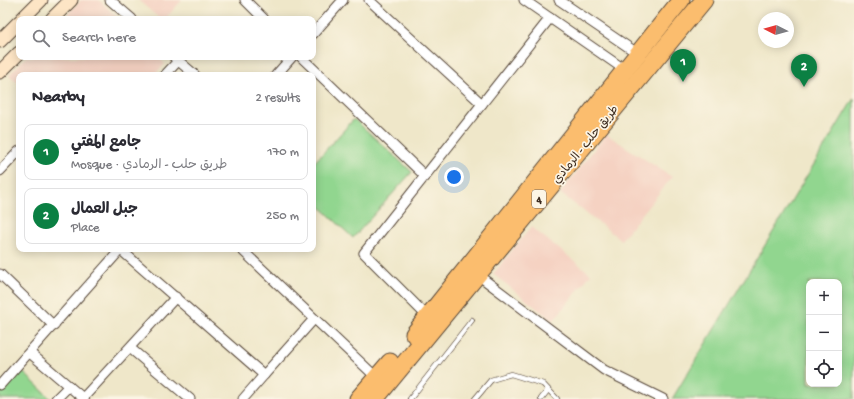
<!DOCTYPE html>
<meta charset="utf-8">
<style>
:root{--surface:#fff;--page:#f2f2f3;--text:#2b2b33;--muted:#7c7c81;--line:#e1e1e2;--accent:#0b8043}
body{margin:0;font-family:"Gochi Hand","Playpen Sans Arabic",sans-serif;background:var(--page);color:var(--text)}
.controls{position:absolute;right:12px;bottom:12px;display:grid;overflow:hidden;border-radius:8px;box-shadow:0 2px 10px #0003}
.controls button{width:36px;height:36px;display:grid;place-items:center;padding:0;border:0;border-bottom:1px solid var(--line);background:var(--surface);color:var(--text);font:20px sans-serif}
.compass{position:absolute;left:758px;top:12px;width:36px;height:36px;border-radius:50%;background:var(--surface);box-shadow:0 2px 10px #0003;rotate:276deg}
.you{position:absolute;left:454px;top:177px;width:14px;height:14px;margin:-10px;border:3px solid #fff;border-radius:50%;background:#1a73e8;box-shadow:0 0 0 6px #1a73e833}
.badge{display:grid;place-items:center;width:26px;height:26px;border-radius:50%;background:var(--accent);color:#fff;font-size:13px;font-weight:700}
.pin{position:absolute;translate:-50% -33px;filter:drop-shadow(0 1px 2px #0008)}
.pin::after{content:'';position:absolute;top:21px;width:14px;height:12px;background:inherit;clip-path:polygon(0 0,100% 0,50% 100%)}
.list{margin:0;padding:0;list-style:none}
h2{display:flex;justify-content:space-between;align-items:center;height:52px;margin:0;padding:0 16px;font-size:17px}
h2 small{font-size:13px;font-weight:400;color:var(--muted)}
.list li{display:grid;grid-template-columns:26px 1fr auto;gap:12px;align-items:center;box-sizing:border-box;height:56px;margin:0 8px 8px;padding:0 8px;border:1px solid var(--line);border-radius:8px}
.list b{display:block;font-size:15px;white-space:nowrap}
.list p{margin:0;font-size:13px;white-space:nowrap;color:var(--muted)}
.list em{font-size:13px;font-style:normal;color:var(--muted)}
.icon{flex:none;width:22px;height:22px;fill:none;stroke:currentColor;stroke-width:2;stroke-linecap:round;stroke-linejoin:round}
.map{position:relative;flex:none;width:854px;height:399px;overflow:hidden}
.search{position:absolute;background:var(--surface);box-shadow:0 2px 10px #0003;left:16px;top:16px;width:300px;height:44px;display:flex;align-items:center;gap:10px;box-sizing:border-box;padding:0 14px;border-radius:8px;color:var(--muted);font-size:15px}
.panel{position:absolute;background:var(--surface);box-shadow:0 2px 10px #0003;left:16px;top:72px;width:300px;height:180px;border-radius:8px}
.map>svg:first-child{display:block}
.built{fill:#f5d2c2}
.green{fill:#91d68f;stroke:#668056;fill-rule:evenodd}
.lines{fill:none;stroke-linecap:round;stroke-linejoin:round}
.lane-casing{stroke:#564638;stroke-width:6}
.street-casing{stroke:#564638;stroke-width:11}
.secondary-casing{stroke:#564638;stroke-width:15}
.highway-casing{stroke:#564638;stroke-width:19}
.lane{stroke:#fff;stroke-width:4.5}
.street{stroke:#fff;stroke-width:9}
.secondary{stroke:#fde5c5;stroke-width:13}
.highway{stroke:#fbbd6e;stroke-width:17}
.labels{text-anchor:middle;stroke-width:3.5;stroke-linejoin:round;paint-order:stroke}
.shield{fill:#fcf5e5;stroke:#75675a;stroke-width:1}
.shield-label{font-size:11px;font-weight:bold;fill:#3b2a1e}
.street-label{font-size:12px;fill:#3b2a1e;stroke:#fcf5e5}
</style>
<div class="map">
<svg width="854" height="399" viewBox="0 0 854 399">
<rect width="100%" height="100%" fill="#fcf5e5"/>
<filter id="ink" filterUnits="userSpaceOnUse"><feTurbulence type="fractalNoise" baseFrequency=".025" numOctaves="2"/><feDisplacementMap in="SourceGraphic" scale="8" xChannelSelector="R" yChannelSelector="G"/><feConvolveMatrix kernelMatrix="1 2 1 2 8 2 1 2 1" color-interpolation-filters="sRGB"/></filter>
<filter id="wash" filterUnits="userSpaceOnUse"><feTurbulence type="fractalNoise" baseFrequency=".012" numOctaves="4" result="noise"/><feDisplacementMap in="SourceGraphic" scale="16" xChannelSelector="R" yChannelSelector="G"/><feGaussianBlur stdDeviation="0.9" result="paint"/><feColorMatrix in="noise" values="0 0 0 0 0 0 0 0 0 0 0 0 0 0 0 0 0 1.4 0 .05"/><feComposite in="paint" operator="in"/></filter>
<g filter="url(#wash)">
<rect width="100%" height="100%" fill="#efe7c9"/>
<g class="built">
<path d="M81 0H99L119 19H63Z"/>
<path d="M138 0H182L165 19H160Z"/>
<path d="M26 57H158L165 64 154 75H19V84L9 75Z"/>
<path d="M606 134 672 177 621 240 560 193Z"/>
<path d="M531 227 591 274 553 321 493 274Z"/>
</g>
<g class="green">
<path d="M854 98V399H672ZM809 282H839V384H809Z"/>
<path d="M354 119 412 172 353 238 313 200V164Z"/>
<path d="M21 370 50 398 49 399H0V392Z"/>
</g>
</g>
<g filter="url(#ink)">
<g class="lines">
<defs>
<g id="lane">
<path d="M410 399 472 320"/>
<path d="M475 399 491 380 511 374 543 384 557 399"/>
<path d="M541 399 548 390"/>
</g>
<g id="street">
<path d="M110 0 132 19"/>
<path d="M245 0 264 19"/>
<path d="M369 0 482 104"/>
<path d="M524 0 628 72"/>
<path d="M559 0 640 55"/>
<path d="M313 34 343 0"/>
<path d="M174 57 195 75"/>
<path d="M301 57 425 176"/>
<path d="M165 75 178 61"/>
<path d="M276 75 292 57"/>
<path d="M0 171 19 151"/>
<path d="M241 249 377 378"/>
<path d="M121 250 264 375 314 319"/>
<path d="M0 274 54 326"/>
<path d="M478 275 604 370 663 399"/>
<path d="M428 317 364 253 550 18"/>
<path d="M130 348 190 399"/>
<path d="M30 353 84 399"/>
<path d="M0 385 121 249"/>
<path d="M83 398 176 297"/>
<path d="M56 399 69 386"/>
<path d="M243 399 264 375"/>
</g>
<g id="secondary">
<path d="M22 19 41 0"/>
<path d="M52 19 71 0"/>
<path d="M0 41 19 22"/>
<path d="M0 72 19 53"/>
</g>
<g id="highway">
<path d="M414 334 681 0"/>
<path d="M358 399 390 362"/>
<path d="M375 399 704 0"/>
</g>
</defs>
<use href="#lane" class="lane-casing"/>
<use href="#street" class="street-casing"/>
<use href="#secondary" class="secondary-casing"/>
<use href="#highway" class="highway-casing"/>
<use href="#lane" class="lane"/>
<use href="#street" class="street"/>
<use href="#secondary" class="secondary"/>
<use href="#highway" class="highway"/>
</g>
</g>
<g class="labels">
<rect class="shield" x="532" y="190" width="14" height="18" rx="3"/>
<g class="shield-label">
<text x="539" y="203">4</text>
</g>
<g class="street-label">
<text transform="translate(585 144) rotate(-51)" y="4">طريق حلب - الرمادي</text>
</g>
</g>
</svg>
<div class="controls">
<button>+</button>
<button>−</button>
<button><svg class="icon" aria-label="locate" viewBox="0 0 24 24"><circle cx="12" cy="12" r="6"/><path d="M12 2v4M12 18v4M2 12h4M18 12h4"/></svg></button>
</div>
<svg class="compass" viewBox="-18 -18 36 36"><path d="M0-13l5 13h-10z" fill="#e53935"/><path d="M0 13l5-13h-10z" fill="#7c7c81"/></svg>
<div class="you"></div>
<div class="pin badge" style="left:683px;top:82px">1</div>
<div class="pin badge" style="left:804px;top:87px">2</div>
<div class="search"><svg class="icon" aria-label="search" viewBox="0 0 24 24"><circle cx="10" cy="10" r="6"/><path d="M15 15l6 6"/></svg>Search here</div>
<section class="panel">
<h2>Nearby<small>2 results</small></h2>
<ul class="list">
<li><span class="badge">1</span><div><b>جامع المفتي</b><p>Mosque · طريق حلب - الرمادي</p></div><em>170 m</em></li>
<li><span class="badge">2</span><div><b>جبل العمال</b><p>Place</p></div><em>250 m</em></li>
</ul>
</section>
</div>
